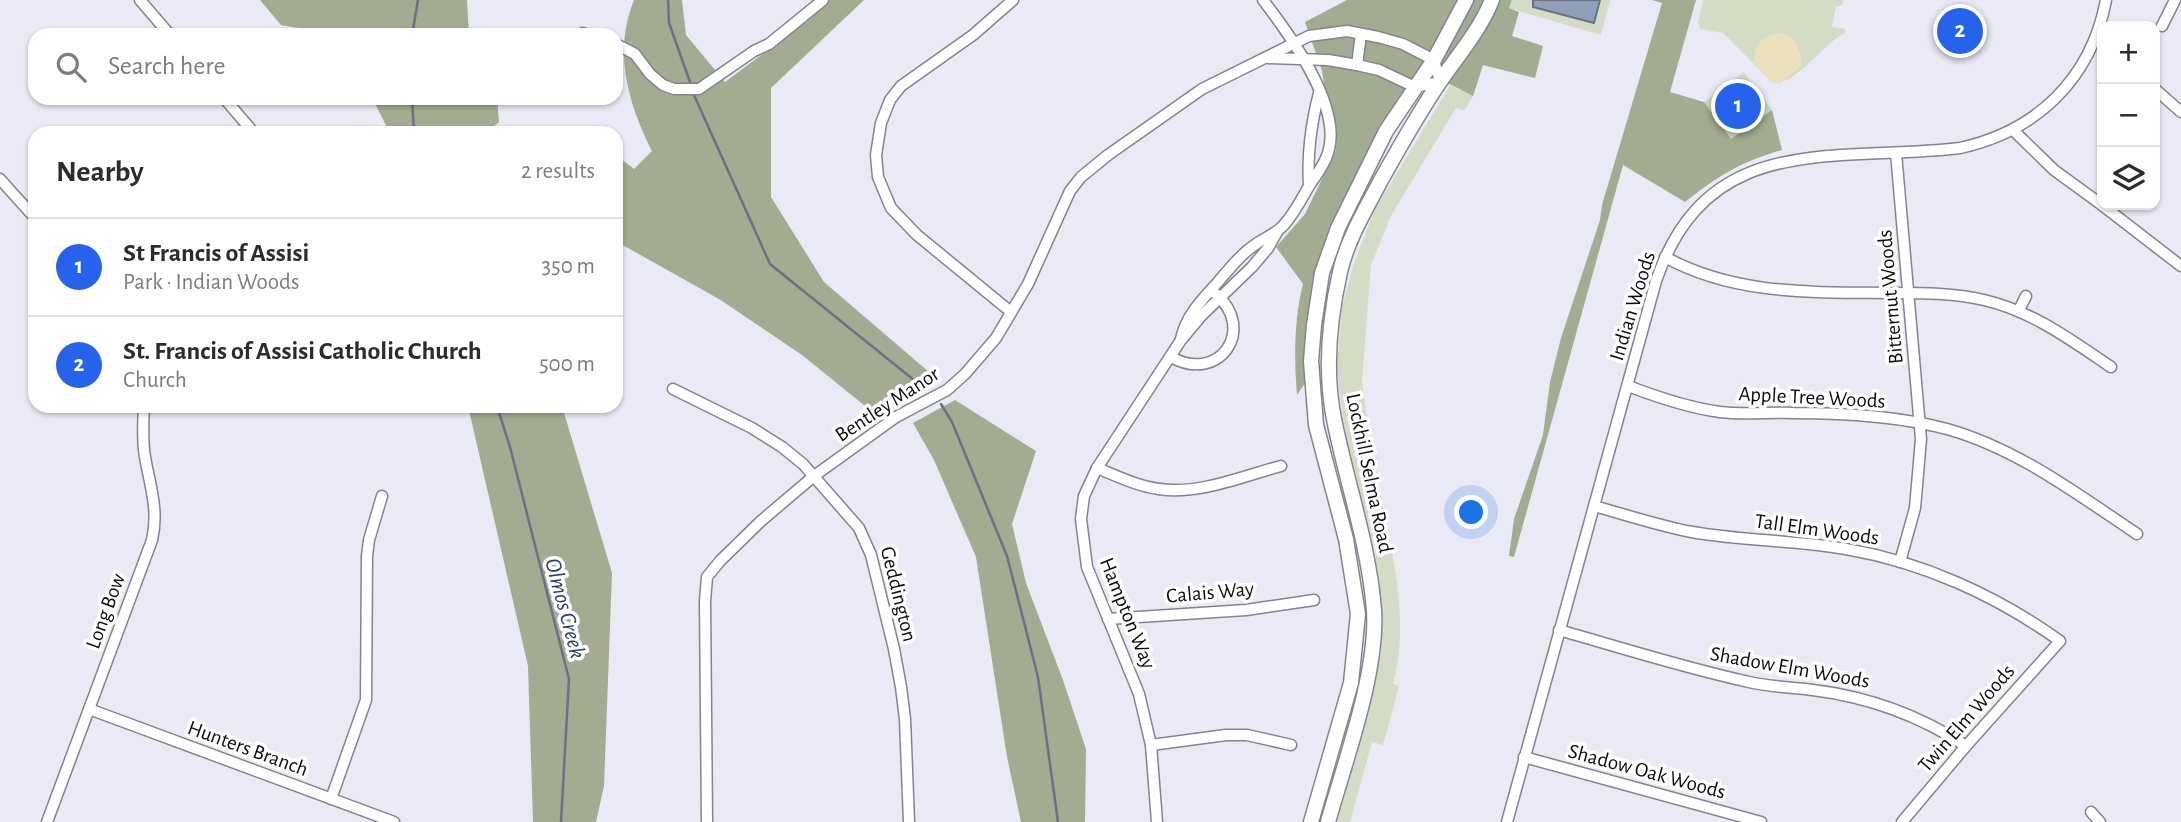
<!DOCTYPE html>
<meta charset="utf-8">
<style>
:root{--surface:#fff;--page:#f2f2f3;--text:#2b2b33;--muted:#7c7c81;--line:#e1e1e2;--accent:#2563eb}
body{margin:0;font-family:"Alegreya Sans",sans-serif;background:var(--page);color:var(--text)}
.controls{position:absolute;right:21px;top:21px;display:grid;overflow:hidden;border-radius:14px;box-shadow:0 2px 5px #0004}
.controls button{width:63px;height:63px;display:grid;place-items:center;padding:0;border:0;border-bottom:2px solid var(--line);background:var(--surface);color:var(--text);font:35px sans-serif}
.you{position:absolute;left:1472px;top:513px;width:24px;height:24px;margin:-18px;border:5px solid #fff;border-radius:50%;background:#1a73e8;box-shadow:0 0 0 10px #1a73e833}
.badge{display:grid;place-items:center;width:46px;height:46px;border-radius:50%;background:var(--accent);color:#fff;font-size:23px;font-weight:700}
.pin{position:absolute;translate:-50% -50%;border:4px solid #fff;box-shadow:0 2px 7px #0006}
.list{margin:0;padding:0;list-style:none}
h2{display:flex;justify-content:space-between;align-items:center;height:91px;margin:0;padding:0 28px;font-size:30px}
h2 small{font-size:23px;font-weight:400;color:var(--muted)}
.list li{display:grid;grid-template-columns:46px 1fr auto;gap:21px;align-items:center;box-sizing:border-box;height:98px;padding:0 28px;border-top:2px solid var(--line)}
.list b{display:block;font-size:26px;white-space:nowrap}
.list p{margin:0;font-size:23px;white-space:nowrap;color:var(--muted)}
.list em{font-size:23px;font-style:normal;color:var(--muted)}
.icon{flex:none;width:38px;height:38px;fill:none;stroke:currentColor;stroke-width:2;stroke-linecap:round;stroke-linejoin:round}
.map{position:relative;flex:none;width:2181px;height:822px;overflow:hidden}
.search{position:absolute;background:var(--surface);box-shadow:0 2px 5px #0004;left:28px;top:28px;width:595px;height:77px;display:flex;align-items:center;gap:18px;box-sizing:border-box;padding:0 24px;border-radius:21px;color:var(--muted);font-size:26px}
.panel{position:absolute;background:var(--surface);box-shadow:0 2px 5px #0004;left:28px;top:126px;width:595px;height:287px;border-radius:21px}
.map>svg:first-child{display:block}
.green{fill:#d4dcc5}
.forest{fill:#a2ac90}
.sand{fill:#ebe1bc}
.water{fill:#8ea0b8;stroke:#677385;stroke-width:2}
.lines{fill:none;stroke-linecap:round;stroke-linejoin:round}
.stream{stroke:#677385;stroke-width:2.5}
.minor-casing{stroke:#83848e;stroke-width:13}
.secondary-casing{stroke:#83848e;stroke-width:17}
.minor{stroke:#fff;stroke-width:10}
.secondary{stroke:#fff;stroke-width:14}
.labels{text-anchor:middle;stroke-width:7;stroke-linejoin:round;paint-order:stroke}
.street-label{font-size:21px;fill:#0b0b0e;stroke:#fff}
.water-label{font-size:23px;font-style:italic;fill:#254265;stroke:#fff}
</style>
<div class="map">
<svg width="2181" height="822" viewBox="0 0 2181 822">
<rect width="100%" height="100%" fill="#e9eaf5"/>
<g class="green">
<path d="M1512 0H1610L1601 35 1509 8Z"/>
<path d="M1703 0H1843L1842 6H1836L1832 27 1845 29V33C1823 43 1797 85 1773 83L1723 33 1700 29 1698 22Z"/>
<path d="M1744 72 1772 110 1731 139 1704 102Z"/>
<path d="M1451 84 1473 96 1464 111 1456 108 1392 214 1371 265 1362 380 1368 428 1363 430 1370 459 1378 457 1376 470C1388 540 1412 612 1393 684L1399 686 1383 745 1372 742 1350 822H1337L1375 681 1381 652 1382 622 1375 549 1347 442 1342 410 1337 366 1342 307 1354 263 1375 209Z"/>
</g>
<g class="forest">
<path d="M260 0H467L469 35H340L281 25Z"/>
<path d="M634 0H682L686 35 725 82 806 22 830 0H864L771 88V197L824 282 936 378 875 414 802 355 719 299 619 243 616 245V155L634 169 652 151C628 104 613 51 634 0Z"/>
<path d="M1347 0H1512L1509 8 1519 12 1512 36 1543 46 1535 78 1483 65 1473 96 1450 84 1404 94 1327 245 1307 380 1297 395C1294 358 1294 319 1303 284L1276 247 1305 214 1336 150 1337 130 1326 96 1322 71 1305 22Z"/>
<path d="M1652 0H1696L1670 92 1704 102 1731 139 1772 110 1782 150C1739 163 1721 174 1685 202L1623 165 1514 557 1509 556 1514 519 1543 435 1550 382 1561 338 1600 220 1602 205 1662 3Z"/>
<path d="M372 98H497L499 122 486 133H390Z"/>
<path d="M955 400 1036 451 1012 524 1026 583 1063 680 1086 749 1085 822H1021L1007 757 976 557 934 460 913 423Z"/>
<path d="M468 406H562L612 573 604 786 596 822H533L528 666Z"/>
</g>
<path class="sand" d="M1779 33C1796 36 1800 50 1802 65L1780 84 1773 83 1754 63C1753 45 1761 36 1779 33Z"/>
<path class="water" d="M1533 0H1600L1594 23 1533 7Z"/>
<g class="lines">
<g class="stream">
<path d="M668 0 669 23 690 82"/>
<path d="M412 35 418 0"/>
<path d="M694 95 770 264 925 389"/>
<path d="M412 98 414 133"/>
<path d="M941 404 952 422 1007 556 1038 677 1058 822"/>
<path d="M497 406 510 447 569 679 561 822"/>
</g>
<defs>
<g id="minor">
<path d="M140 0 170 35"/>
<path d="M2162 26 2175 0"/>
<path d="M583 33 587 35"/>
<path d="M616 44 635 54 650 74 663 85 674 89H699L754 51 769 44 823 0"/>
<path d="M1357 65 1361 34"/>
<path d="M2155 89 2181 112"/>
<path d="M224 98 254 133"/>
<path d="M2013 130 2054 170 2102 205"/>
<path d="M1896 153 1921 439 1915 508 1900 562"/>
<path d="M0 179 35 218"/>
<path d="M1309 186C1307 154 1311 124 1319 93"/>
<path d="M2102 205 2181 266"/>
<path d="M1665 257C1736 296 1815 292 1894 293 1925 293 1954 293 1984 300 2032 311 2071 340 2111 367"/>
<path d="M2019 310 2026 296"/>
<path d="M1011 312 917 235 891 208 878 177 876 155 881 123 890 100 901 86 973 35 1013 0"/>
<path d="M1181 339C1186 315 1202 300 1218 282 1230 268 1241 254 1256 244 1265 238 1275 234 1283 226 1294 214 1301 200 1309 186 1316 175 1324 166 1328 153 1343 107 1290 35 1263 0"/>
<path d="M1171 357C1219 384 1257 330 1216 294"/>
<path d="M1628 386C1657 397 1689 408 1720 412 1744 415 1770 412 1794 413 1845 413 1898 416 1947 429 2018 449 2077 494 2137 534"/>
<path d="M673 389 752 428 782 447 803 464 859 528 871 555 894 649 901 687 905 719 909 822"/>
<path d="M1097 468C1117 476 1137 486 1159 489 1199 495 1243 476 1281 466"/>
<path d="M1594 506C1627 515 1659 526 1692 532 1743 541 1795 540 1846 549 1923 562 1997 596 2060 641L1966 746 1902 822"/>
<path d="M1108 619 1246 610 1314 600"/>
<path d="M1559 630C1622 648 1685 668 1749 682 1770 687 1792 687 1813 690 1869 697 1919 715 1966 746"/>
<path d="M89 709 394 822"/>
<path d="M1151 745 1226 735H1247L1291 745"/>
<path d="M1524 757 1761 822"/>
<path d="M331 799 366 700 367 556 369 540 382 496"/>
<path d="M2091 812 2100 822"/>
<path d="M47 822 152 540C159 510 150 486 145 457 142 440 143 423 144 406"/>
<path d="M707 822 705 601 707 577 720 561 761 521 814 476 896 417 947 390 965 374 996 338 1028 284 1070 191 1081 177 1108 155 1202 89 1309 36 1347 31 1378 37 1403 44 1434 60 1440 82 1415 87 1379 70 1357 65 1328 60 1268 58"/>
<path d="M1157 822 1151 745 1139 694 1087 567 1081 519 1084 496 1097 468 1181 340 1201 316 1252 267 1268 248 1277 232"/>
<path d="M1507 822 1656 281C1708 129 1834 163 1960 148 2037 131 2091 79 2106 0"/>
</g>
<g id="secondary">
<path d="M1311 822 1351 683 1358 614 1346 539 1316 425 1311 361 1314 325 1322 273 1338 228 1386 131 1434 60 1466 0"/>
<path d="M1328 822C1345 761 1378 672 1374 610 1369 546 1348 487 1335 424 1324 374 1329 321 1340 272 1347 240 1366 209 1381 180 1400 146 1419 112 1441 80 1459 54 1480 30 1492 0"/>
</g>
</defs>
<use href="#minor" class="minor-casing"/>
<use href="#secondary" class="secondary-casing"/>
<use href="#minor" class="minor"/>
<use href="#secondary" class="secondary"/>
</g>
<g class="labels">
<g class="street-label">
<text transform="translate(1890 297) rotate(-95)" y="7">Bitternut Woods</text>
<text transform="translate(1632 306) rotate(-73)" y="7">Indian Woods</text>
<text transform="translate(1812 397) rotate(3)" y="7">Apple Tree Woods</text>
<text transform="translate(887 404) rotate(-33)" y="7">Bentley Manor</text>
<text transform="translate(1370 473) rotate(78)" y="7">Lockhill Selma Road</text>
<text transform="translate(1817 529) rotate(8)" y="7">Tall Elm Woods</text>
<text transform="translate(1210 592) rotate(-5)" y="7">Calais Way</text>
<text transform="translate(899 594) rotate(76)" y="7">Geddington</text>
<text transform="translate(105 611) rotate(-70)" y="7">Long Bow</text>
<text transform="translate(1128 613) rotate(68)" y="7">Hampton Way</text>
<text transform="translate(1790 667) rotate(10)" y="7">Shadow Elm Woods</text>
<text transform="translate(1966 718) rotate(-49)" y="7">Twin Elm Woods</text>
<text transform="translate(248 748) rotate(20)" y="7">Hunters Branch</text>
<text transform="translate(1647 771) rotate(15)" y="7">Shadow Oak Woods</text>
</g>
<g class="water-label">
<text transform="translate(566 608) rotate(75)" y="8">Olmos Creek</text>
</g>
</g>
</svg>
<div class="controls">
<button>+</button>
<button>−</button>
<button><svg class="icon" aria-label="layers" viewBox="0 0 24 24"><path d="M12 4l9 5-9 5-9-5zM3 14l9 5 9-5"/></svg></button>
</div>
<div class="you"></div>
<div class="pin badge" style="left:1738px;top:106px">1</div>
<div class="pin badge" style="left:1960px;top:31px">2</div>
<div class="search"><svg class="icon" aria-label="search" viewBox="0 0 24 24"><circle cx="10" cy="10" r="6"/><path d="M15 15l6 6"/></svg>Search here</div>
<section class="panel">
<h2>Nearby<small>2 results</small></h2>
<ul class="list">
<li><span class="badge">1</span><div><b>St Francis of Assisi</b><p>Park · Indian Woods</p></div><em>350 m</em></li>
<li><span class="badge">2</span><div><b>St. Francis of Assisi Catholic Church</b><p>Church</p></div><em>500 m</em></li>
</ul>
</section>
</div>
